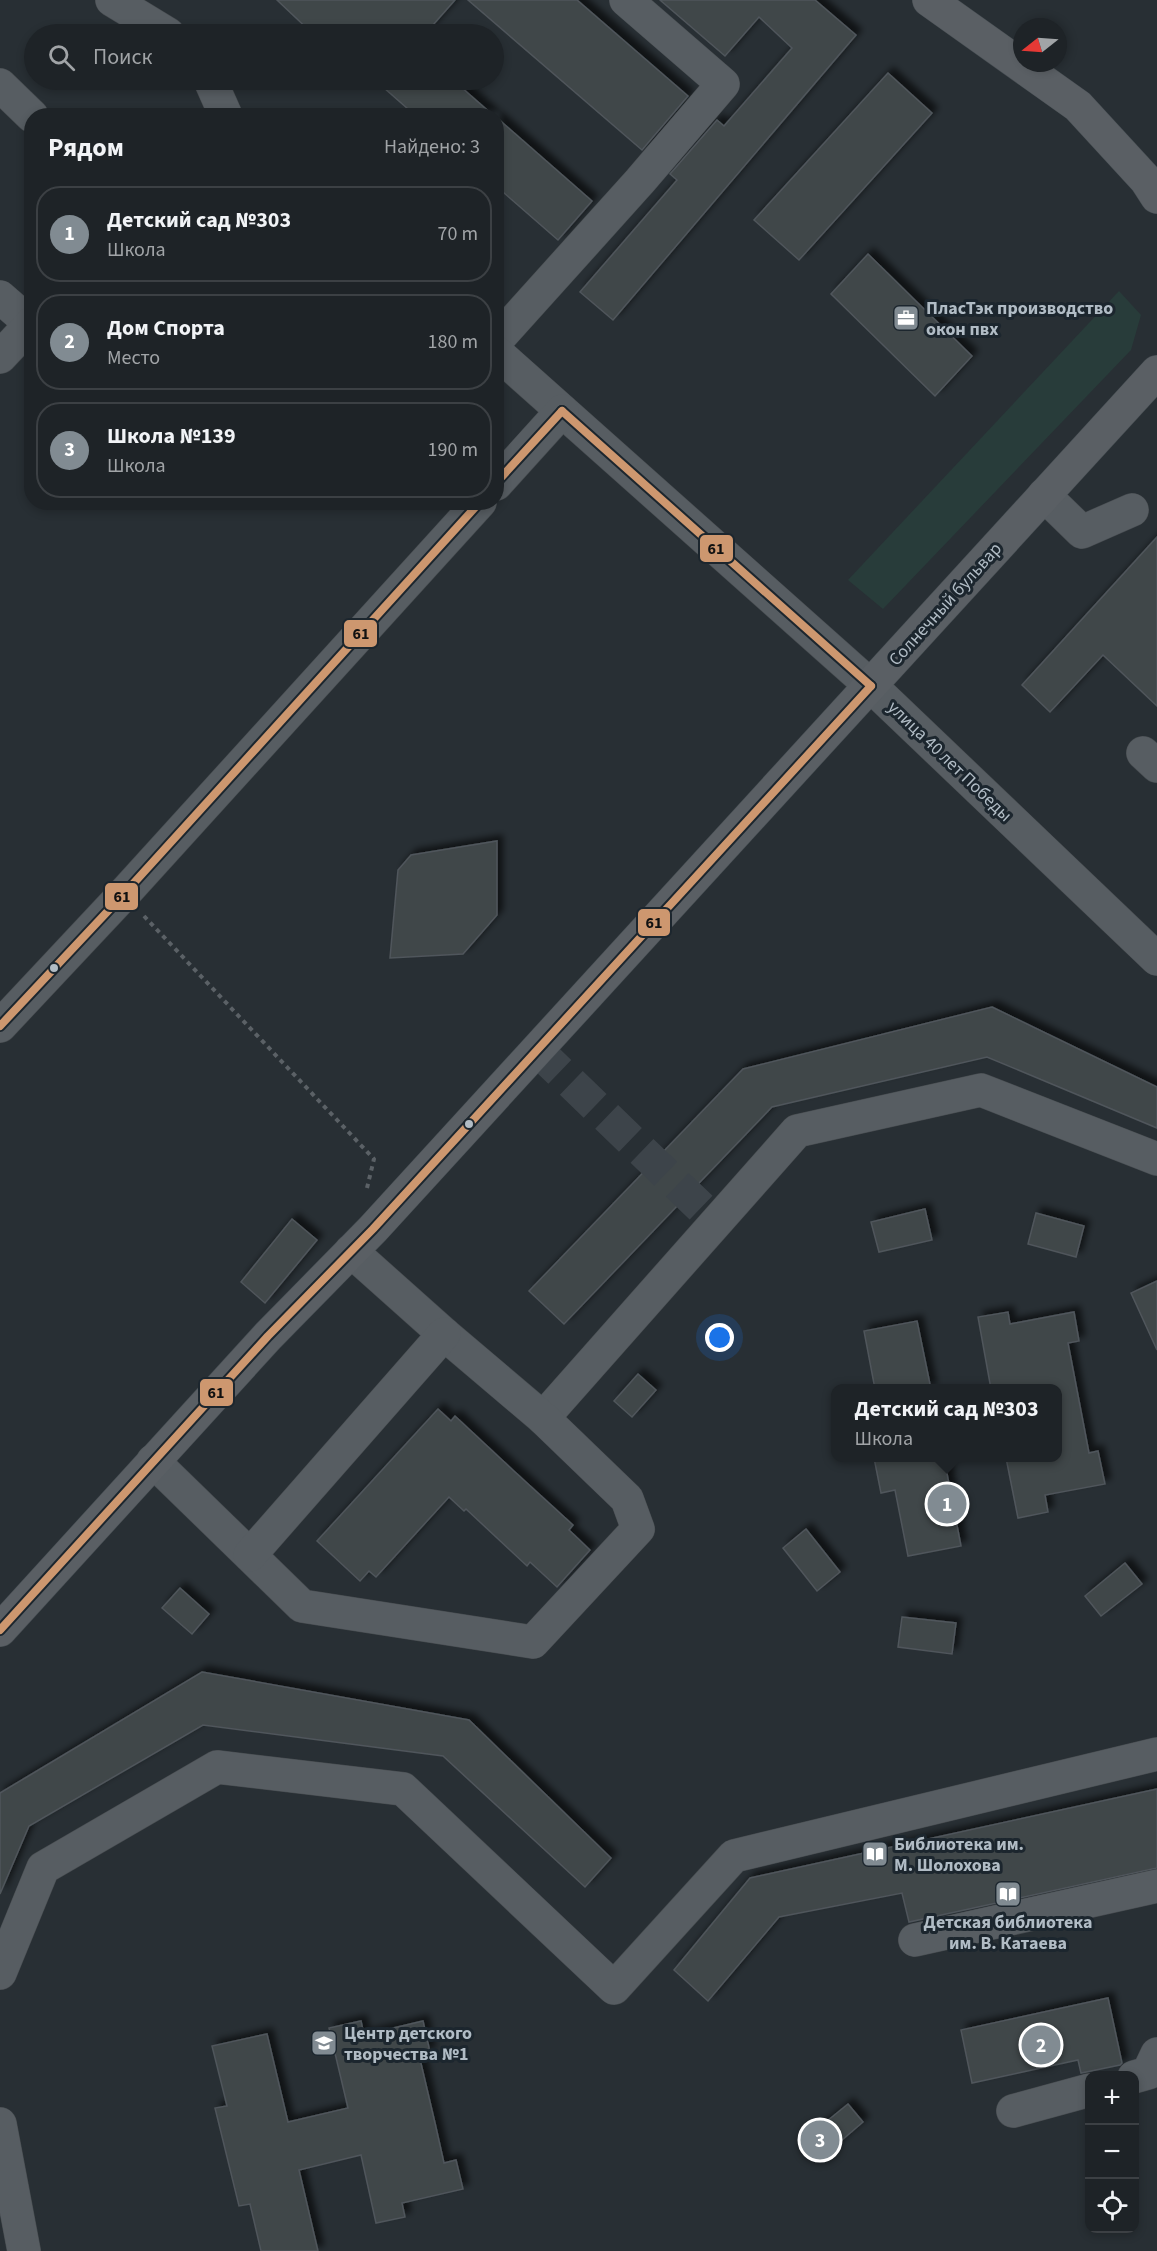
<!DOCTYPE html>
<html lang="ru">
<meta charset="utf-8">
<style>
:root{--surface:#1e2327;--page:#2b2f33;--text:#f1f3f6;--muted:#a1a4a7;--line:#3c4044;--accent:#818b92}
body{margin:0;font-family:"Source Sans 3",sans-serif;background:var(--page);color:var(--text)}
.controls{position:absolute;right:18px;bottom:18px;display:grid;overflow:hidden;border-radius:12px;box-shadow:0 3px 9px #0003}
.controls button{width:54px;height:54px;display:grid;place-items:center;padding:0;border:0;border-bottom:2px solid var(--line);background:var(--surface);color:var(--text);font:30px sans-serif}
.compass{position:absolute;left:1013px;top:18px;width:54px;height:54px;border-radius:50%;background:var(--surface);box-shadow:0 3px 9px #0003;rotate:253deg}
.you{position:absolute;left:720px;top:1338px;width:21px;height:21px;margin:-15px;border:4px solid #fff;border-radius:50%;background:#1a73e8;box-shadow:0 0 0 9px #1a73e833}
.badge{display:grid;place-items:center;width:39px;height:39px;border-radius:50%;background:var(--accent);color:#fff;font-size:20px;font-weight:700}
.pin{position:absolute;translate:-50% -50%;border:3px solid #fff;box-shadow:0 2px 6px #0006}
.popup{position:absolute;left:831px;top:1384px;width:231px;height:78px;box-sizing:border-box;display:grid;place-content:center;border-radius:12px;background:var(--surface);filter:drop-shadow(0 2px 4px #0005);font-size:20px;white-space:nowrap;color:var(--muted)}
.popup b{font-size:22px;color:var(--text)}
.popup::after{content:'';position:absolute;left:50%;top:100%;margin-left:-12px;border:12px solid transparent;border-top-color:var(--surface)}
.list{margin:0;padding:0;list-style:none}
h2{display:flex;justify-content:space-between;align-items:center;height:78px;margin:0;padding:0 24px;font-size:26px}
h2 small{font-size:20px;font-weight:400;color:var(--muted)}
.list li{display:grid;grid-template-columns:39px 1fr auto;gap:18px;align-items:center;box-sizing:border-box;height:96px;margin:0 12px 12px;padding:0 12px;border:2px solid var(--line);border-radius:24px}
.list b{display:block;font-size:22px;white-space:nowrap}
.list p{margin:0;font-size:20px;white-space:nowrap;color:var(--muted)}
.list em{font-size:20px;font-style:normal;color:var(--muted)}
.icon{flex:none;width:33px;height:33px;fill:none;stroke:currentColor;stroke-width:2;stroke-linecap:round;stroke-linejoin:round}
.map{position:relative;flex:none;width:1157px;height:2251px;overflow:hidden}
.search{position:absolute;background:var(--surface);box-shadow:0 3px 9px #0003;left:24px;top:24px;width:480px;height:66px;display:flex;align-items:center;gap:15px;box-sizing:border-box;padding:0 21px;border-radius:33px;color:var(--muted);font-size:22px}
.panel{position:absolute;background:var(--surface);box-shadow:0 3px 9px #0003;left:24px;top:108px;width:480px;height:402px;border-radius:24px}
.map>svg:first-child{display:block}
.green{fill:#283c3a}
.building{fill:#40464a;stroke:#50565b;stroke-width:1.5;filter:url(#shadow)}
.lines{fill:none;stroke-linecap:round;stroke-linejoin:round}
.minor-tunnel{stroke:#3d444a;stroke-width:33;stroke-dasharray:33 16;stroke-linecap:butt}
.minor-casing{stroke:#464b4f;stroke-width:34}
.major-casing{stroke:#454c51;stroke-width:34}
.path{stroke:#5b6166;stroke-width:4;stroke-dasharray:4.5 4.5;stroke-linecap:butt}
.minor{stroke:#575d62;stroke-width:33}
.major{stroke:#5a5f64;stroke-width:33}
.bus-1-casing{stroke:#1c262e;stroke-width:12}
.bus-1{stroke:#cd976f;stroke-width:8}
.bus-dot{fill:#b1bcc5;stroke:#1c262e;stroke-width:2}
.labels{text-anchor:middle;stroke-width:6;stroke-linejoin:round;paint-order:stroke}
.poi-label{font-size:18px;font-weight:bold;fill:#b1bcc5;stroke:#1c262e;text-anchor:start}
.street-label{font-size:18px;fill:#b1bcc5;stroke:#1c262e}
.line-badge{stroke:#1c262e;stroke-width:2}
.pale-badge-label{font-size:16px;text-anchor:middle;font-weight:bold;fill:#111}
</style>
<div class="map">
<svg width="1157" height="2251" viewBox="0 0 1157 2251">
<defs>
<filter id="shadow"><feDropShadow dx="5.5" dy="-5.5" stdDeviation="3" flood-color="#0009"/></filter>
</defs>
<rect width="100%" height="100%" fill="#282f34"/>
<path class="green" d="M1119 291 1141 315 1131 350 883 609 848 580Z"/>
<g class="building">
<path d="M277 0H455L425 34H313Z"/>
<path d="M468 0H577L688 96 642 150Z"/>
<path d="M660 0H815L856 35 613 320 580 292 677 180 670 174 717 120 724 126 792 48 759 17 725 56Z"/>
<path d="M888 73 932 113 799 260 754 220Z"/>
<path d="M375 80H453L494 116H416Z"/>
<path d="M496 117 592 201 558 240 496 186Z"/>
<path d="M868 254 972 356 935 396 831 294Z"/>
<path d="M1157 537V706L1103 655 1050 712 1022 685Z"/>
<path d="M497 841V915L463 954 390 958 398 870 411 855Z"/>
<path d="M992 1007 1157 1087V1128L987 1057 772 1107 564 1324 529 1291 743 1069Z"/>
<path d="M925 1209 932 1240 879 1252 871 1222Z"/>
<path d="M1036 1213 1084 1226 1076 1257 1028 1244Z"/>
<path d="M292 1219 317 1240 265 1303 241 1282Z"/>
<path d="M1157 1281V1350L1131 1293Z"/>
<path d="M1008 1312 1010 1324 1074 1312 1079 1341 1068 1343 1089 1453 1098 1451 1105 1484 1045 1495 1048 1512 1018 1518 1006 1458H1058V1389H991L978 1317Z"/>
<path d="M917 1321 931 1389H875L864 1331Z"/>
<path d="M638 1374 656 1390 632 1417 614 1401Z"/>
<path d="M438 1409 451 1421 455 1416 515 1472 573 1525 569 1530 590 1550 557 1587 530 1562 527 1566 466 1509 464 1511 449 1497 376 1577 369 1571 360 1581 317 1541Z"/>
<path d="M874 1458H944L961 1546 908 1556 895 1490 881 1493Z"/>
<path d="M806 1529 840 1572 817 1591 783 1548Z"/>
<path d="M1125 1563 1142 1584 1101 1616 1085 1596Z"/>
<path d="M180 1588 209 1614 192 1634 162 1608Z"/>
<path d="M902 1617 956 1623 952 1654 898 1647Z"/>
<path d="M202 1672 469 1720 611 1858 585 1887 443 1756 203 1725 29 1826 0 1894V1793Z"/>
<path d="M1157 1789V1868L909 1922 902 1893 779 1917 708 2001 674 1970 750 1878Z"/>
<path d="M1108 1998 1122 2063 1120 2065 1081 2073 1078 2060 972 2083 961 2030Z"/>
<path d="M361 2021 364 2035 423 2021 430 2052 419 2055 435 2123 444 2163 456 2160 463 2189 402 2203 405 2217 376 2223 361 2155 299 2170 318 2251H261L250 2204 239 2206 215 2108 227 2106 212 2046 267 2034 288 2122 348 2108 329 2028Z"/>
<path d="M848 2104 863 2122 827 2153 811 2134Z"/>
</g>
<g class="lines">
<path class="minor-tunnel" d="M536 1049 717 1223"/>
<defs>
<g id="minor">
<path d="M112 0 168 34"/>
<path d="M210 80 226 116"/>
<path d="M0 85 32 116"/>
<path d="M0 297 31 324"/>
<path d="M496 341 640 181 723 84 626 0"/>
<path d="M496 352 871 686 1157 959"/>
<path d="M0 357 32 323"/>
<path d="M496 484 562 411"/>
<path d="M1044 495 1082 532 1132 510"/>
<path d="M1143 753 1157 766"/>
<path d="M0 1026 122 896 480 502"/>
<path d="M543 1418 797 1131 981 1090 1157 1159"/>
<path d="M153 1461 302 1606 533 1642 638 1529 627 1499 543 1418 444 1334 351 1251"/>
<path d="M250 1555 444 1334"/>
<path d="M915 1940 1157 1886"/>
<path d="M0 1973 43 1868 217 1767 403 1789 614 1988 734 1856 1157 1754"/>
<path d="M1134 2077 1148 2073 1157 2054"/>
<path d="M1013 2111 1090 2090"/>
<path d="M0 2124 24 2251"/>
</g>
<g id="major">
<path d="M929 0 1078 106 1146 180 1157 197"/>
<path d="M0 1630 268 1336 373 1229 1157 372"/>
</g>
</defs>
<use href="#minor" class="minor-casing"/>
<use href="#major" class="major-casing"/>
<path class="path" d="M144 916 374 1159 367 1188"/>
<use href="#minor" class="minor"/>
<use href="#major" class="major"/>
<defs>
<g id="bus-1">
<path d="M562 411 871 686"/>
<path d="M496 483 562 411"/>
<path d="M0 1026 122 896 480 502"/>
<path d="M0 1630 268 1336 373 1229 871 686"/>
</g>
</defs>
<use href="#bus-1" class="bus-1-casing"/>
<use href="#bus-1" class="bus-1"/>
</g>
<defs>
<symbol id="office-square" viewBox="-11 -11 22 22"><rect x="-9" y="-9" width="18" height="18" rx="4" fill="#818b92" stroke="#1c262e"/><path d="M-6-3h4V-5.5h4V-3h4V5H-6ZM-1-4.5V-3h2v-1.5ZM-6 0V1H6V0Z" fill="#fff"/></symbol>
<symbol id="library-square" viewBox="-11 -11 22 22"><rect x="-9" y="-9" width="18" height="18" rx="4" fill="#818b92" stroke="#1c262e"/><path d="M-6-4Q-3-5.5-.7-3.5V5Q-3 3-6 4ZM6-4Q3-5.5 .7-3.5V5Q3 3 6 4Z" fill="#fff"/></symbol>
<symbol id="school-square" viewBox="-11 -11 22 22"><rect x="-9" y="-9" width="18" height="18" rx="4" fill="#818b92" stroke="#1c262e"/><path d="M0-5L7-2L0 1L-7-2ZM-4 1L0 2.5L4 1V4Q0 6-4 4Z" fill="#fff"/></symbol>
</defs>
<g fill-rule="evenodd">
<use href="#office-square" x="891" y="303" width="30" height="30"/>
<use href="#library-square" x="860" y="1839" width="30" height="30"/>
<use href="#library-square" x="993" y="1879" width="30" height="30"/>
<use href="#school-square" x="309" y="2028" width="30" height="30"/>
</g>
<g class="bus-dot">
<circle cx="54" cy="968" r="5"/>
<circle cx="469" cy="1124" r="5"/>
</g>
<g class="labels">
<g class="poi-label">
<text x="926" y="314">ПласТэк производство<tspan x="926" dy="21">окон пвх</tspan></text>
<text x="894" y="1850">Библиотека им.<tspan x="894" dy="21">М. Шолохова</tspan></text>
<text x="1008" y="1928" text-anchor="middle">Детская библиотека<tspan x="1008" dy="21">им. В. Катаева</tspan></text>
<text x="344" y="2039">Центр детского<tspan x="344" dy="21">творчества №1</tspan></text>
</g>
<g class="street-label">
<text transform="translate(945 604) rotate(-48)" y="6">Солнечный бульвар</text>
<text transform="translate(950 761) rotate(44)" y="6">улица 40 лет Победы</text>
</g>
</g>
<g class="line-badge">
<rect x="699" y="534" width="35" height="29" rx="6" fill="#cd976f"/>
<rect x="343" y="619" width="35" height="29" rx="6" fill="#cd976f"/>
<rect x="104" y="882" width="35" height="29" rx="6" fill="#cd976f"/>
<rect x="637" y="908" width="34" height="29" rx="6" fill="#cd976f"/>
<rect x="199" y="1378" width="35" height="29" rx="6" fill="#cd976f"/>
</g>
<g class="pale-badge-label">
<text x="716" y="554">61</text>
<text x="361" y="639">61</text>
<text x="122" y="902">61</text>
<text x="654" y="928">61</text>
<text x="216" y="1398">61</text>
</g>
</svg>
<div class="controls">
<button>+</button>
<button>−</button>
<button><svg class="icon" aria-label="locate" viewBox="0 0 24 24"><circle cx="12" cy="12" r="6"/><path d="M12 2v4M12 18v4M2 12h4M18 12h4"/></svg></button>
</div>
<svg class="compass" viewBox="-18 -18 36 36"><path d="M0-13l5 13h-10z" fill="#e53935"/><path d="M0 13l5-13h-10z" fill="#a1a4a7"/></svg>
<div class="you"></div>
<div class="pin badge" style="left:947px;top:1504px">1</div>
<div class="popup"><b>Детский сад №303</b>Школа</div>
<div class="pin badge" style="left:1041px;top:2045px">2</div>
<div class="pin badge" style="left:820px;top:2140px">3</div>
<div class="search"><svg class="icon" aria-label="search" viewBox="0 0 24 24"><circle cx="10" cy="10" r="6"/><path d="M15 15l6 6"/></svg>Поиск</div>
<section class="panel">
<h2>Рядом<small>Найдено: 3</small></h2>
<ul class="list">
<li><span class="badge">1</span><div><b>Детский сад №303</b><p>Школа</p></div><em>70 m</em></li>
<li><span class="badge">2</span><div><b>Дом Спорта</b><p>Место</p></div><em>180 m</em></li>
<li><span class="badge">3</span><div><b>Школа №139</b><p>Школа</p></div><em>190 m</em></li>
</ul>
</section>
</div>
